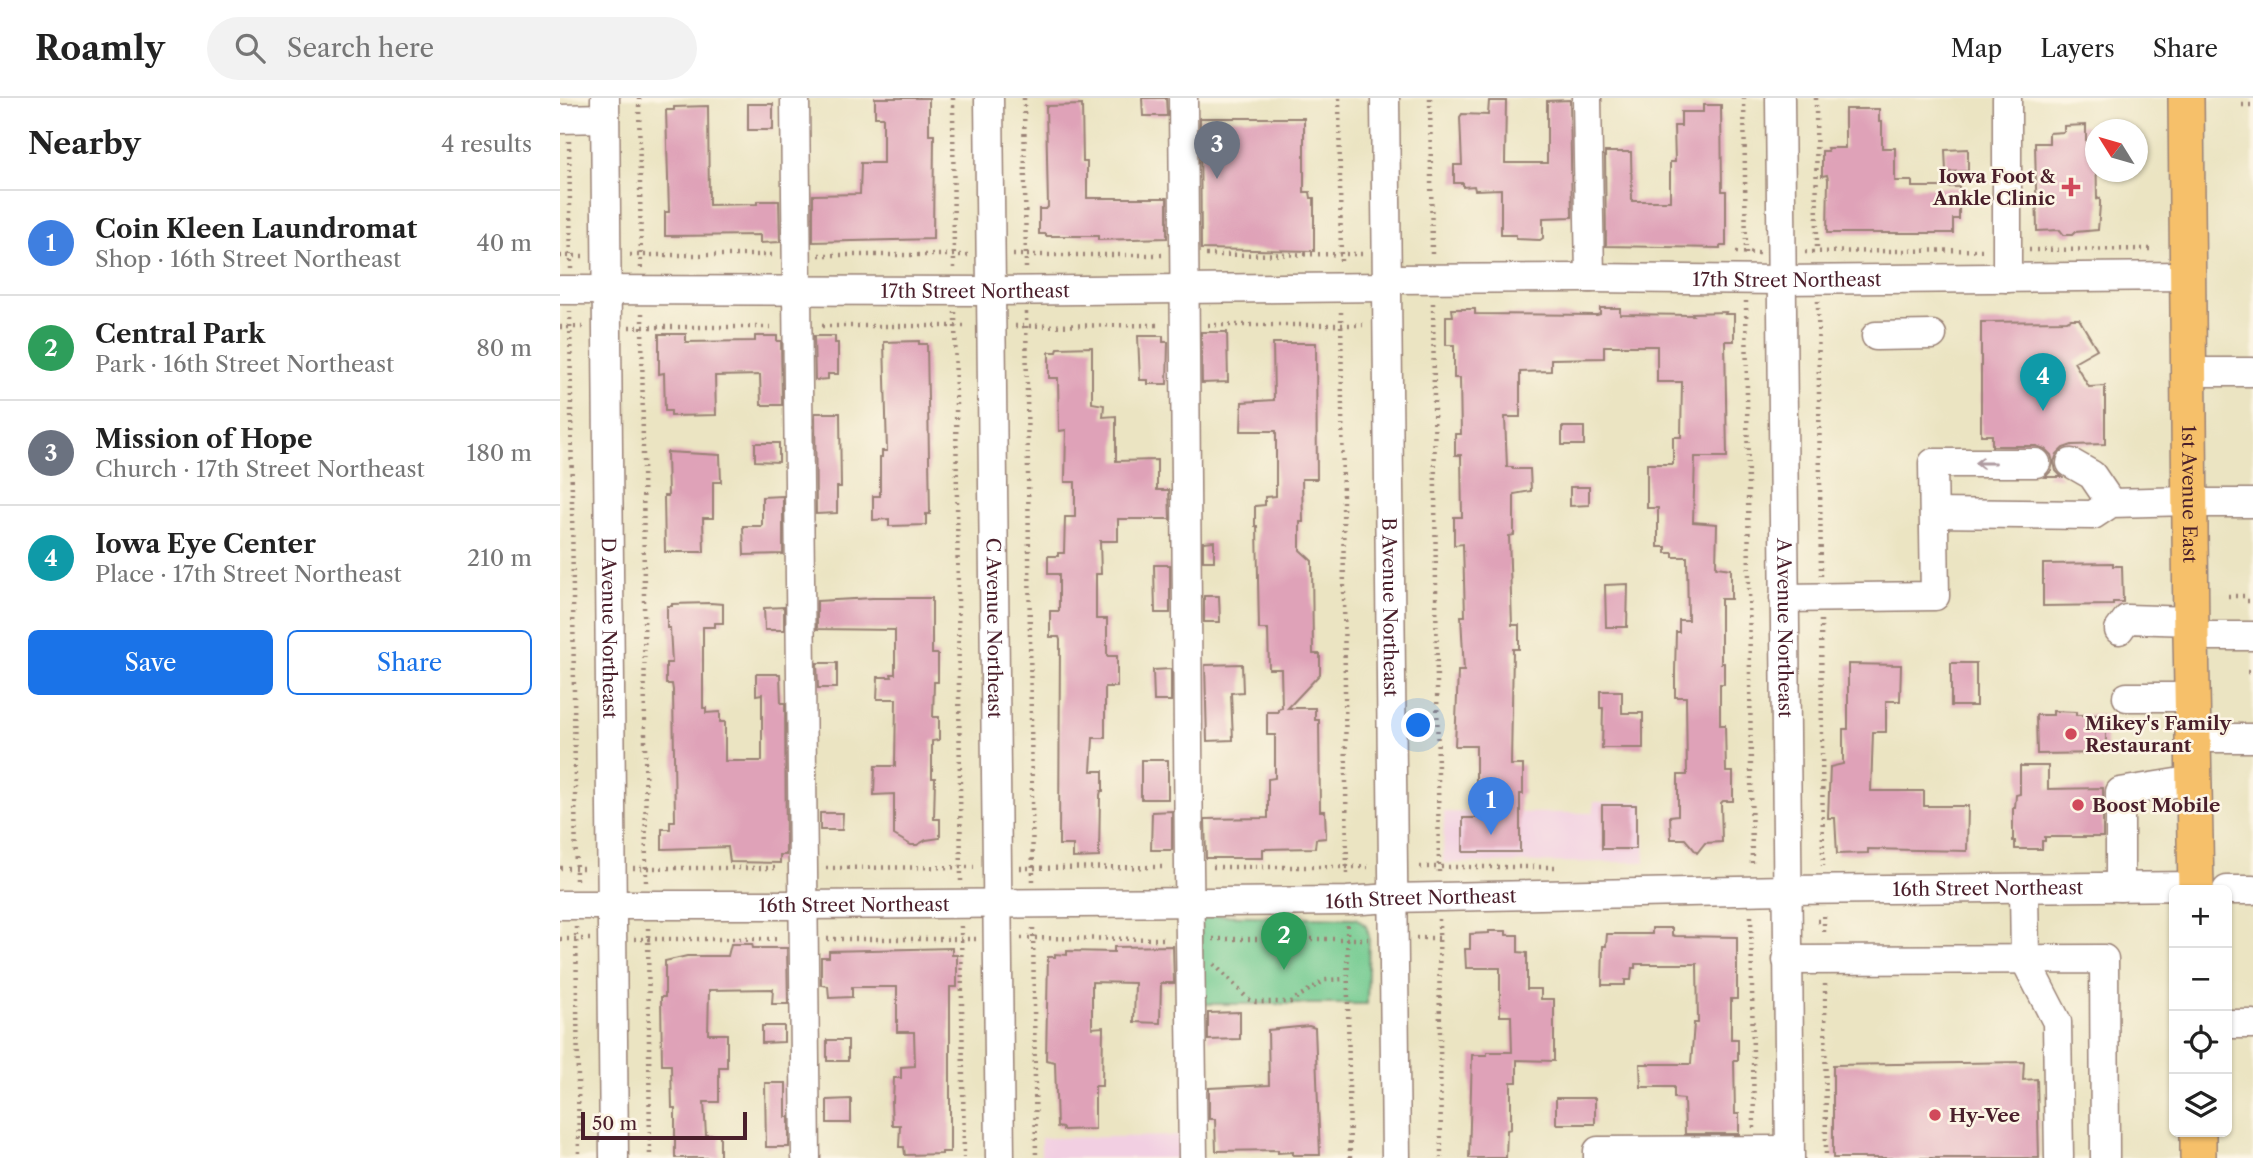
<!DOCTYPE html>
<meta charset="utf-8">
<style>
:root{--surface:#fff;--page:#f2f2f2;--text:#222;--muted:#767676;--line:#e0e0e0;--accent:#1a73e8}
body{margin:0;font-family:"Libre Caslon Text",serif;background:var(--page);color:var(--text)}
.controls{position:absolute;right:21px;bottom:21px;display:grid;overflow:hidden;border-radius:10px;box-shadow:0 2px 5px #0004}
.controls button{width:63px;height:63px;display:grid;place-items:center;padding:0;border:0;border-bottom:2px solid var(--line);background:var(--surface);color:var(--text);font:35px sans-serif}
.compass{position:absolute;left:1525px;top:21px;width:63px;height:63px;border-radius:50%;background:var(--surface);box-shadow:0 2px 5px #0004;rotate:307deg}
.scale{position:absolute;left:21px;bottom:18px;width:166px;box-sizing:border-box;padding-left:7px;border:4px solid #4a1f2b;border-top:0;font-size:19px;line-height:24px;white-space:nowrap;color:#4a1f2b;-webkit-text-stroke:5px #fcf5e5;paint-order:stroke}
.you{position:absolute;left:859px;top:628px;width:24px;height:24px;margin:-18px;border:5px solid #fff;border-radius:50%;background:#1a73e8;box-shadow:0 0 0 10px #1a73e833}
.badge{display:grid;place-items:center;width:46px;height:46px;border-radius:50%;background:var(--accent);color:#fff;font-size:23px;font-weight:700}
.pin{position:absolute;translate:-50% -58px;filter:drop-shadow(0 2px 4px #0008)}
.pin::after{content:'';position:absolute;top:37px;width:24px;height:21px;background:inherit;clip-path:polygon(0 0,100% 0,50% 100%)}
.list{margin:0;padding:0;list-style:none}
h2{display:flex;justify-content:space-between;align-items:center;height:91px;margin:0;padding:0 28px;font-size:30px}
h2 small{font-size:23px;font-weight:400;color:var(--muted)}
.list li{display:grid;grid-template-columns:46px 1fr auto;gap:21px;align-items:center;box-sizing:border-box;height:105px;padding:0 28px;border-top:2px solid var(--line)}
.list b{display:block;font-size:26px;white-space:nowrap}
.list p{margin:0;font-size:23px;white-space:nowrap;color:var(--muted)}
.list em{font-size:23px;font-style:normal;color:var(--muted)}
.actions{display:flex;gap:14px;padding:21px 28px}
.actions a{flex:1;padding:16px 0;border:2px solid var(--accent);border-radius:10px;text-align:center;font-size:24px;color:var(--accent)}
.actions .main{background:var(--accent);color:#fff}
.icon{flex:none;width:38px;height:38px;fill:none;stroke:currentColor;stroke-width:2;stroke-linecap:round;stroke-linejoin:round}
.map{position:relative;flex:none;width:1693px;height:1060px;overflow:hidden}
header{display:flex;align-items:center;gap:42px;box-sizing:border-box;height:98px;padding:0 35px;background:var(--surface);border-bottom:2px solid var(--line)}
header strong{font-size:33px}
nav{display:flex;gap:38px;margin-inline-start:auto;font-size:24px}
.search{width:490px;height:63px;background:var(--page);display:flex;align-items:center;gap:18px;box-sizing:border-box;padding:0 24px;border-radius:38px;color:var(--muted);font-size:26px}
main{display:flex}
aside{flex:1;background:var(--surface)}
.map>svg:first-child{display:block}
.built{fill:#f2cfe2}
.green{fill:#72ca90;stroke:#5e745e;stroke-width:2}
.building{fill:#dfa2b8}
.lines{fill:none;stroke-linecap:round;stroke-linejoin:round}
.minor-casing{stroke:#9a8276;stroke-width:31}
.major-casing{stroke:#9a8276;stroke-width:38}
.path{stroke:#9a8276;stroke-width:4.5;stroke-dasharray:2 5;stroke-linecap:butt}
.minor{stroke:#fff;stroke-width:28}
.major{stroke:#f6c06b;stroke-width:35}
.oneway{stroke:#ae9aa0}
.poi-dot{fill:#d1495b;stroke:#fcf5e5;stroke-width:2.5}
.labels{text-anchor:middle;stroke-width:5;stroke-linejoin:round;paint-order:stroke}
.poi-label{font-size:19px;font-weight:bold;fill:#4a1f2b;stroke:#fcf5e5;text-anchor:start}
.street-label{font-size:19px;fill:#4a1f2b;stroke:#fcf5e5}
</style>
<header>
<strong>Roamly</strong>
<div class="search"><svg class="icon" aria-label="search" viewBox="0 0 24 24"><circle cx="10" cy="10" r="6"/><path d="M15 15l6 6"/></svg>Search here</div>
<nav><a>Map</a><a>Layers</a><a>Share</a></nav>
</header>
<main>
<aside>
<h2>Nearby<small>4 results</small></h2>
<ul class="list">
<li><span class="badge" style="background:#3f7fe0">1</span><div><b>Coin Kleen Laundromat</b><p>Shop · 16th Street Northeast</p></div><em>40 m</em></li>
<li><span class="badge" style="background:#2e9e5b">2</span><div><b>Central Park</b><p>Park · 16th Street Northeast</p></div><em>80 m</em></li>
<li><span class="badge" style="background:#6b7280">3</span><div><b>Mission of Hope</b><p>Church · 17th Street Northeast</p></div><em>180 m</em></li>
<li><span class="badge" style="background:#0f9aa8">4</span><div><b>Iowa Eye Center</b><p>Place · 17th Street Northeast</p></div><em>210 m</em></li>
</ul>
<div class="actions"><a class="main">Save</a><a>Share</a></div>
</aside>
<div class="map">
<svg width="1693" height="1060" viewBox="0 0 1693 1060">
<rect width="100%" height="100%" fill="#fcf5e5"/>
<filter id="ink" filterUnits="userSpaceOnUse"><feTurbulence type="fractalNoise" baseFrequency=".0143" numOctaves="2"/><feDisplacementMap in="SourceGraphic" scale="14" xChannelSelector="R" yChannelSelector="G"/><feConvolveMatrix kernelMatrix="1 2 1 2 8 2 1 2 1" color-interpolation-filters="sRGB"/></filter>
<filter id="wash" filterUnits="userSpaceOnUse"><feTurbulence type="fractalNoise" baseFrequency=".00686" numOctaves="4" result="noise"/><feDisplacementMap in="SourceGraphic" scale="28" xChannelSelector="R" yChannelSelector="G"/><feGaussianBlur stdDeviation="1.57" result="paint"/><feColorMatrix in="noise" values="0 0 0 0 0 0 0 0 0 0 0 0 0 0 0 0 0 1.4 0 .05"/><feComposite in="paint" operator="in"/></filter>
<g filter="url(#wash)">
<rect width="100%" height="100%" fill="#ebe4c2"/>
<g class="built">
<path d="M1034 704H1083L1085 764 883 765 884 714 1033 715Z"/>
<path d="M620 1038V1060H481V1040Z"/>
</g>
<path class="green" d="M641 817 796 820 806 828 809 838 807 906H639Z"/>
<g id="blocks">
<g class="building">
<path d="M315 0H369V37H374L373 141 253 144V97L300 96 301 65H323V19H315Z"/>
<path d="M582 0H606L607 18H583Z"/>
<path d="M1010 2 1012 119 983 120V140L980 142 956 141V137H941V91L915 92 914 88 903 89V85H894V67H902L900 19 902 16 928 17 929 3H946L945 65H987V3Z"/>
<rect x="188" y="6" width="25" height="26"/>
<path d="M522 7 523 64H527V100H607V140L538 142V138H486V136H479V111H486L488 109 486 8Z"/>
<path d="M1143 7H1161L1162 93H1166V148H1160V150L1046 148 1045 54H1071L1072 103H1110V64H1115L1114 28H1121V14H1143Z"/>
<path d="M148 8 149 107 197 106V103H219L220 144 200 145V137L105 138V114H109L106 12H114V9Z"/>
<path d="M1285 11H1319V24H1322V50H1335V83H1352V89H1399V121H1393V135H1267L1268 81 1267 77 1262 78V53H1268L1267 50H1285Z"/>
<path d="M640 20H744V94H750L751 100H754V153L641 151Z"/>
<path d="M1526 27V45L1536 44 1537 101 1540 100V107L1538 132 1515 134 1512 137H1504L1500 132 1477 133 1475 45H1489V35L1504 34V28Z"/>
<path d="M1408 51V73L1386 74 1385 52Z"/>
<path d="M1040 210H1060V216L1133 217 1132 215 1166 214 1165 216H1174V243H1165L1167 359H1135L1133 424 1157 426 1156 469 1171 471V501H1161V565H1164V586H1160V627H1165L1166 674H1173V703H1163L1161 705 1162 744 1145 745 1137 755 1125 741H1111L1110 718 1118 717V677H1127L1126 599H1115V574L1116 534H1119V522H1128L1127 459H1113V455H1106V449H1098V410H1087V366H1113V339H1121L1122 284H1097V248H1044V260L991 261V273L960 274V319H945L947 369H953V371H970L971 393 954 396V437L949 438 952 527H959V551H953L951 667H963V696H960V754H903V720H916V648H895L898 573H904L901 518H905L903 446 894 447V419H902L901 357H895V336H901L900 280H894V247H886V218H893L892 211H915V216L1037 217 1040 216Z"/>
<path d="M1511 221H1519L1537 251 1514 264 1529 289 1545 288V346L1512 347 1503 350 1497 356 1494 364 1496 373 1502 379H1485L1491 373 1493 364 1491 357 1485 351 1476 348H1432V337H1421V224L1507 223Z"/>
<path d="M641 234H667L668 284 642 285Z"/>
<path d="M99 236H126V244L195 243V238H217V243H221L222 307H201L200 277 155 278 156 317 111 318V313H105L104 275 99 276Z"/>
<path d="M254 238H275V245H278V276H268V281L255 282Z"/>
<path d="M578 238H603V244H608L607 286H588V282H580Z"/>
<path d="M359 243V246H367L370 416H366V427L329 428V421L313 422V398H320V359H322V353H327L324 244Z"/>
<path d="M713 245H756L757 381H742L743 424H740V452L752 463 753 556H760V576L728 610H755V622H759L760 713H765L766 740 756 741 755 750 703 751V760H646L645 721 708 720V681L715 680V637H707V614H718V611L722 610 721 571H709L708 531H699L697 428H695V408L705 407V399L716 398V333H681L682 304 714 302Z"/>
<path d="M532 249V305L544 307 543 319 556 318V363L597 362V392H609L610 421H558V443H540L541 476H536V521H547V558H557V589H545V640H533L531 673H543V693H541L540 697 539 759 513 760V747H499L500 542 499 539H490V513H499V476H488V458H498V455H504L505 419H515V384H505L506 332 499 333 498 280H489V254H497L498 250Z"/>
<path d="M255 315H280L281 389H277V415L256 416Z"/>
<rect x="1002" y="329" width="22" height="18"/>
<path d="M195 345H219V364L195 363Z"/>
<path d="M107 354 160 357 161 384H153V420H143L144 454H105L104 398H108Z"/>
<path d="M1010 389H1029V407L1010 408Z"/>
<path d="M223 398V456L184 457 183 428H202V399Z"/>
<path d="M654 443V463H643V444Z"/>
<path d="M1553 465V468H1562L1563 504H1553V507L1483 508V466Z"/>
<path d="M594 467H610V515H595Z"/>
<path d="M1068 486 1067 529H1046L1045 487Z"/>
<path d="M644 498H659L660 524H644Z"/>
<path d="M313 500H372V556H378V584H374L373 619H379V642L372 643V680H375L374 721H380V740L366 742 357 747H351L334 737V696L314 697 315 668H335L336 601H317L318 579H332L331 576H335V532L257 531V503Z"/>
<path d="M150 505 163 506V525H155V529H143V610H146V615L160 614V624H165V663H202V596L196 597V576H220L221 605H225L226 757H220V765L170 764 168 749 102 751V731H110V723H115L113 592 112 586H106V565H112L110 530H107V508H112V506Z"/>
<path d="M224 509V532H205L204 510Z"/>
<path d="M257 565H277V590H258Z"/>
<rect x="1391" y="565" width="25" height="43"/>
<path d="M682 566 683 594 671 595 673 642 647 643 645 567Z"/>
<path d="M1288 566 1341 567 1340 603H1326V634H1313L1311 693H1364V708H1408L1407 753 1308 751V755L1277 756 1275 720H1268L1270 669 1283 666V631H1288Z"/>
<path d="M611 571V603H594L593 572Z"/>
<path d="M1040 593H1062V615H1083V650H1042L1043 610H1040Z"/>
<path d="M1493 613 1516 614V617H1546V655L1477 656 1476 617H1493Z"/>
<rect x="581" y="662" width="27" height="39"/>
<path d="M1460 668H1488V691L1543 690V739H1485V743H1482V751H1455V743H1453V710H1455L1456 697 1460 696Z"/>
<rect x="1042" y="707" width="34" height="44"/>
<path d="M612 713V752H591L592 714Z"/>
<path d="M260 715H283L282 732H260Z"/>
<path d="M1092 830H1112V837L1115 838 1177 839V901H1171V941H1178V962H1174L1175 1016H1179V1036H1125L1124 1001 1114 1000V989H1081L1080 966H1131L1134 925H1138L1137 866H1075V870H1072L1071 882H1065V887H1042L1043 848H1046L1047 836H1092Z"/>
<path d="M929 833H946V837H958V854L967 855V891H981V901H994V963L957 962V984H951V1031L947 1032 946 1060H909L912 957H927V954H952L951 918H940V870H906L905 851H910V836L929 835Z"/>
<path d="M171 846H192L193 850H227L228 906H212L213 891 149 892 148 936H167V969H159V1004H144L146 1037H160V1060H115V1010H112L111 967H102L101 899H105V863L127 858H168Z"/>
<path d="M613 848 614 885H601L600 925 574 924 575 885 532 884V930L543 929 542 988H535V1031L503 1032V1030L497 1029 495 964 486 962 488 859H495V856L507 857V853L554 854V849Z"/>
<path d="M392 850V857H397V889H390V1054H382V1056L345 1057 344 1049H339L340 1027H332L331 1004H333L334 980H341V969L355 968 354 934H337V889H292V899L269 900 268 888 261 887V859H269V853Z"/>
<path d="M680 914V941L648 942V915Z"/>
<path d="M202 928H224V944L202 945Z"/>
<path d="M749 928 755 930 760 1057H733V1054L718 1055V1052L656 1053 655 1021H649V990L709 987 708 932Z"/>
<rect x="267" y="942" width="21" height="21"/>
<path d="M1464 964 1463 982 1477 981 1479 1060H1273V967Z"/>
<path d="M205 985H226V1019H229V1049H206Z"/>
<rect x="996" y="1000" width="39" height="26"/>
<path d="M291 1001V1025H267V1002Z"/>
</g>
</g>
</g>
<g filter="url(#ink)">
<use href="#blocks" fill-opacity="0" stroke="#9a8276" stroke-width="2"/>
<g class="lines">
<defs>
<g id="minor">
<path id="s1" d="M45 0 54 1060"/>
<path d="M235 0 246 1060"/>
<path id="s2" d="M429 0 440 1060"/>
<path d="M623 0 629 769 633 1060"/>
<path id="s3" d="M825 0 836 1060"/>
<path d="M1027 0 1030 180"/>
<path id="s4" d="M1220 0 1230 1060"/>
<path d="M1447 0V180"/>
<path d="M0 21 45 20"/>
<path id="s5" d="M828 181 1030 180 1221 182 1628 178"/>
<path id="s6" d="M0 192 431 193 828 189"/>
<path d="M1316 238 1372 237"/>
<path d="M1629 274H1693"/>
<path d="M1511 365 1532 377 1551 405"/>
<path d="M1630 405H1693"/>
<path d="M1374 415 1533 417 1551 405 1630 403"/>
<path d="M1224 500 1375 498 1373 365H1476"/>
<path d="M1559 532 1567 521 1631 523"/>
<path d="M1631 538H1693"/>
<path d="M1567 599H1633"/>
<path d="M1633 640H1693"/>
<path d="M1560 789V694L1634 682"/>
<path d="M1464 790 1465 862 1497 924 1499 1060"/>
<path d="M1667 792H1693"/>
<path id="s7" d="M0 807H244L787 803 832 800 1226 792 1636 788"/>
<path d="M1227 862 1544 861 1545 1060"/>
<path d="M1667 926H1693"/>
<path d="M1038 1060V1053L1229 1052"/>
</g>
<g id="major">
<path id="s8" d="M1626 0 1631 538 1636 792"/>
<path d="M1638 1034V1060"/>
</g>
</defs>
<use href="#minor" class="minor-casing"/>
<use href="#major" class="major-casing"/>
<g class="path">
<path d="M79 0 81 171"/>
<path d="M393 0 394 171"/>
<path d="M464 0 466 171"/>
<path d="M779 0 781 166"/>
<path d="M870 0 872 157"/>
<path d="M1184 0 1186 157"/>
<path d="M1256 0 1257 153"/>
<path d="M1682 7H1693"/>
<path d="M9 43 11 171"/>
<path d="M1469 152 1590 151"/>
<path d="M1176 154 1199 155"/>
<path d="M1245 154 1425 152"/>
<path d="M70 157H215"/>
<path d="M259 157H408"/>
<path d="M453 157H602"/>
<path d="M646 157 805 156"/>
<path d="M0 158H24"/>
<path d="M1186 203 1192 768"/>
<path d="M1258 203 1261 478"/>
<path d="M873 205 879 775"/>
<path d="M10 213 16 784"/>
<path d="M395 214 401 783"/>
<path d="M466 214 473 783"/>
<path d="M781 214 787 779"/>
<path d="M82 215 86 784"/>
<path d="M648 227H803"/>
<path d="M262 228H407"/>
<path d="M455 228 600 227"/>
<path d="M0 229H24"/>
<path d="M69 229H215"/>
<path d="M1668 498H1686"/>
<path d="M1687 503H1693"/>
<path d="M1261 522 1263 768"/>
<path d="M1687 574H1693"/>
<path d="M653 769H808"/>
<path d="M860 769H1000"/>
<path d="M0 770H27"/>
<path d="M73 770H218"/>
<path d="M266 770 414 769"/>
<path d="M460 770 605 769"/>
<path d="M1191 818 1194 1030"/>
<path d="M1264 818V839"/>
<path d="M879 821 881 1060"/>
<path d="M1257 823H1264"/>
<path d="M787 827 790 1060"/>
<path d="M401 828 404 1060"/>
<path d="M16 829 19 1060"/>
<path d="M88 830 90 1060"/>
<path d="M473 830 476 1060"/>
<path d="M461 840 607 841"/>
<path d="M856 840H879"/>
<path d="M0 841H31"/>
<path d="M74 841H220"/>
<path d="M267 841H416"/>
<path d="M653 841H808"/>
<path d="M654 866 688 901 696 904H730L765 882 785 881"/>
<path d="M1265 886 1266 1060"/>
</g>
<use href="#minor" class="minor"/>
<use href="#major" class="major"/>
</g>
<defs><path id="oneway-shaft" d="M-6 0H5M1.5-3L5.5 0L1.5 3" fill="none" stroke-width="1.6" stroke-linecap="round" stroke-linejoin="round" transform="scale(1.75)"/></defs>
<use class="oneway" href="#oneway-shaft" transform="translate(1425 365) rotate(-180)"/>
</g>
<g class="poi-dot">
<path d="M1507.5 78.5h7v7h7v7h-7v7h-7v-7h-7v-7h7z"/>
<circle cx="1511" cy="636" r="7"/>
<circle cx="1518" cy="707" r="7"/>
<circle cx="1375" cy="1017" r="7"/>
</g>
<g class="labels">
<g class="poi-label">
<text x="1495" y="85" text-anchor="end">Iowa Foot &amp;<tspan x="1495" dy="22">Ankle Clinic</tspan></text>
<text x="1525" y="632">Mikey's Family<tspan x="1525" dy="22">Restaurant</tspan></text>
<text x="1532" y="714">Boost Mobile</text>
<text x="1389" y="1024">Hy-Vee</text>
</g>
<g class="street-label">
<text dy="7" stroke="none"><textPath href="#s5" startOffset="399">17th Street Northeast</textPath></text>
<text dy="7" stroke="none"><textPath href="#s6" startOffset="415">17th Street Northeast</textPath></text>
<text dy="7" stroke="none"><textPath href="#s8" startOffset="396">1st Avenue East</textPath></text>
<text dy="7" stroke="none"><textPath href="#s3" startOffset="509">B Avenue Northeast</textPath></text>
<text dy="7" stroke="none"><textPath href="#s1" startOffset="530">D Avenue Northeast</textPath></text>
<text dy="7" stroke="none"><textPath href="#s2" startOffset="530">C Avenue Northeast</textPath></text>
<text dy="7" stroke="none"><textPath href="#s4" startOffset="530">A Avenue Northeast</textPath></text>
<text dy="7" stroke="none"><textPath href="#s7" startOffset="1428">16th Street Northeast</textPath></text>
<text dy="7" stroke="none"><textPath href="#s7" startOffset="861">16th Street Northeast</textPath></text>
<text dy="7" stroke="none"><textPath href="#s7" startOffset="294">16th Street Northeast</textPath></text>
</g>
</g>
</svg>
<div class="controls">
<button>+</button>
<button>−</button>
<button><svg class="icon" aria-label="locate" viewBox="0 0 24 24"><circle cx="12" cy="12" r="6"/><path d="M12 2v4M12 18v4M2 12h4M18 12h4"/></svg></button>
<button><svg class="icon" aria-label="layers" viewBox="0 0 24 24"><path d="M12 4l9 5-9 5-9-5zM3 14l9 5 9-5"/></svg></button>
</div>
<svg class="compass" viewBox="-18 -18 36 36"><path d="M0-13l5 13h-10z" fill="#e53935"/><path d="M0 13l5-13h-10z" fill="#767676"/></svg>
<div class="scale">50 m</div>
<div class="you"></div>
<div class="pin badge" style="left:931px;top:737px;background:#3f7fe0">1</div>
<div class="pin badge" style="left:724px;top:872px;background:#2e9e5b">2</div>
<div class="pin badge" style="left:657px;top:81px;background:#6b7280">3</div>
<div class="pin badge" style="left:1483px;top:313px;background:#0f9aa8">4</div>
</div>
</main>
